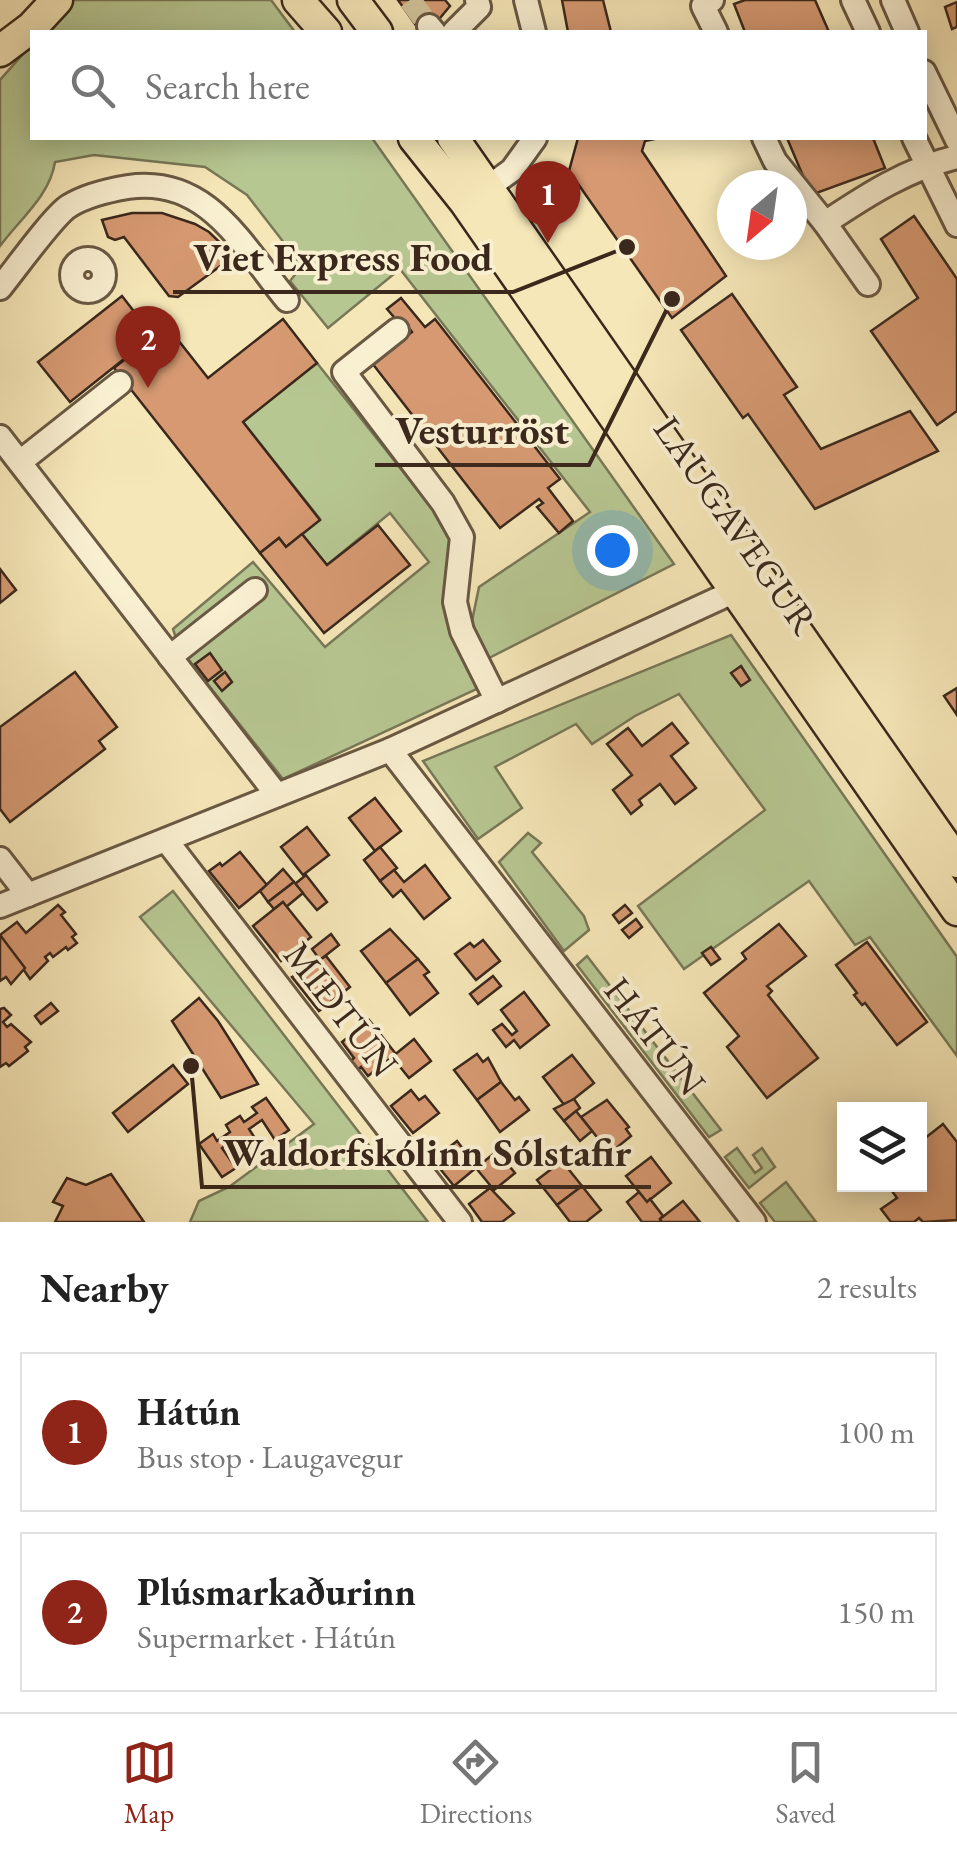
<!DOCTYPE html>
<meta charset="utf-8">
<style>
:root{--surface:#fff;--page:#f2f2f2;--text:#222;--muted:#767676;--line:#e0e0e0;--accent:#8f2418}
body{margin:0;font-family:"EB Garamond",serif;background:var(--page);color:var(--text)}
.controls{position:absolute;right:30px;bottom:30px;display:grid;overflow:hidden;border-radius:0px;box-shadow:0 5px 25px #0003}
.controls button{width:90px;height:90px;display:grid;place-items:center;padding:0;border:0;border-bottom:2px solid var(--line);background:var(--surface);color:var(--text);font:50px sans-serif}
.compass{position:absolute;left:717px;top:170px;width:90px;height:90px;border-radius:50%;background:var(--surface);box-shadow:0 5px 25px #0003;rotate:209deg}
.you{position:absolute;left:612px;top:550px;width:35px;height:35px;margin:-25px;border:8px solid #fff;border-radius:50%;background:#1a73e8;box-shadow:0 0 0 15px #1a73e833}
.badge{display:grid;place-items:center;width:65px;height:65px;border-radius:50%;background:var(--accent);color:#fff;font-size:32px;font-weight:700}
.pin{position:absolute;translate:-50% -82px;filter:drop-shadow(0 2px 5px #0008)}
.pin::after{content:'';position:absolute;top:52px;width:35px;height:30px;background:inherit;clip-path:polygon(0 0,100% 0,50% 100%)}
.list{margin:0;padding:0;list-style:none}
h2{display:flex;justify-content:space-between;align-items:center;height:130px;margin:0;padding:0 40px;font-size:42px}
h2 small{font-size:32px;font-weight:400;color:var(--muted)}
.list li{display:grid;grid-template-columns:65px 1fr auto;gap:30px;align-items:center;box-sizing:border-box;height:160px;margin:0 20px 20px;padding:0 20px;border:2px solid var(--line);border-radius:0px}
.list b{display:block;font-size:38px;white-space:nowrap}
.list p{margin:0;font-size:32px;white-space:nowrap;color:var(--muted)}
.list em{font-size:32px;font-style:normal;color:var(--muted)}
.icon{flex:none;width:55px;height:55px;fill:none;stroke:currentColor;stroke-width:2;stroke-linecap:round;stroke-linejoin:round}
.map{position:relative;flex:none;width:957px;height:1222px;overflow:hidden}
.search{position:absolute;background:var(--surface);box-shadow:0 5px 25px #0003;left:30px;right:30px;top:30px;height:110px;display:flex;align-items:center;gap:25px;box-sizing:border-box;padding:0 35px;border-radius:0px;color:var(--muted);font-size:38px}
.sheet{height:490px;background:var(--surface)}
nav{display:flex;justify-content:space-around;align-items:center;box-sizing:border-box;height:140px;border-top:2px solid var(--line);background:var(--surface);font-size:28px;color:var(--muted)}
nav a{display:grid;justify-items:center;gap:5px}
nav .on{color:var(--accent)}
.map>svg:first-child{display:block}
.green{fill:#b7c792;stroke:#787857;stroke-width:2.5}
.building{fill:#d69972;stroke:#3a281c;stroke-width:2.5}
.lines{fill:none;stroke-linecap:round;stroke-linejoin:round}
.minor-tunnel{stroke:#d0c199;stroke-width:22;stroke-dasharray:22 11;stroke-linecap:butt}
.minor-casing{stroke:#695843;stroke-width:28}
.major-casing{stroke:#3a281c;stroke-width:35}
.minor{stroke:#f9efd1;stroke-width:22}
.major{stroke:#f6e7b8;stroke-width:30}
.labels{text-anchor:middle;stroke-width:8;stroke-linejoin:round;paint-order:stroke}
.street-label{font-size:38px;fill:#3a281c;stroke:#f9efd1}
.leader{fill:none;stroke:#3a281c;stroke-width:4}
.callout-dot{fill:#3a281c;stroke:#f9efd1;stroke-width:4}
.callout-label{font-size:40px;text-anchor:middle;font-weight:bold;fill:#3a281c;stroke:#f9efd1;stroke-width:8;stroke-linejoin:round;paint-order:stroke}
</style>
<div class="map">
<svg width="957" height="1222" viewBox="0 0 957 1222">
<rect width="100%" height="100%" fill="#f6e7b8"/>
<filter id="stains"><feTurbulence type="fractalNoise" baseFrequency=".002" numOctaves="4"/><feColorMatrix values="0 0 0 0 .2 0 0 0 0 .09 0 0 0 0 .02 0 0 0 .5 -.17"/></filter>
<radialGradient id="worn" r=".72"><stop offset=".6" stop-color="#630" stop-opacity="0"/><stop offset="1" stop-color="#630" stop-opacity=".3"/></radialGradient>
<g class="green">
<path d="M68 0H271L295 32H47Z"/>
<path d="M32 44V138H372L674 564 483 661 472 621 479 587 590 512 400 269 328 328 290 281 302 266 247 195 205 167 94 155 55 162C50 195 21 218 0 246V80Z"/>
<path d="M317 363 450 531 447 567 453 630 479 688 283 779 179 648 173 629 253 562 325 647 429 562 390 513 327 565 302 534 320 519 243 422Z"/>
<path d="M731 635 957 957V1056L870 937 855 945 809 881 684 969 638 906 765 810 679 694 635 716 592 744 576 724 495 767 522 808 478 839 423 761Z"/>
<path d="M528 833 541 843 532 852 584 916 589 930 564 951 499 862Z"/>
<path d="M173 891 428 1222H190L199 1201 229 1187 314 1124 140 917Z"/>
<path d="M587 956 721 1130 709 1137 577 965Z"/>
<path d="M737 1148 755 1173 762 1168 753 1155 762 1148 775 1167 749 1188 725 1157Z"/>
<path d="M786 1182 816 1222H775L760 1203Z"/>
</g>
<g class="building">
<path d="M398 0H445L450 6 440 18 420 31Z"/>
<path d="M562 0H603L611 32H568Z"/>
<path d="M745 0H815L829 32H745L734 4Z"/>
<path d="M957 2V27L952 29 945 7Z"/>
<path d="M578 138H659L645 141 642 151 726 276 672 318 569 171Z"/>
<path d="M787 138H873L885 168 811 195Z"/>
<path d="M132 213H162L195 224 209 232 234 256 178 297 169 296 124 237 115 240 108 237 102 220Z"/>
<path d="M914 216 957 279V411L937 425 871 331 918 298 881 239Z"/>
<path d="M732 294 797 387 784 395 821 449 910 411 938 451 815 509 748 414 743 418 681 330Z"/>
<path d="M122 296 153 336 70 402 38 362Z"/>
<path d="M401 298 425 327 435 319 560 479 548 488 573 521 559 533 537 507 543 503 539 499 500 528 372 363 412 332 403 320 399 323 387 309Z"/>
<path d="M283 319 317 363 243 422 320 520 286 547 279 538 260 553 114 368 167 326 208 378Z"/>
<path d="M378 525 410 565 324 633 260 553 279 538 286 547 302 534 327 565Z"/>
<path d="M0 569 16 590 0 603Z"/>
<path d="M210 653 222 670 208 681 195 664Z"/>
<path d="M741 666 750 680 741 686 731 673Z"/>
<path d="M75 672 117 727 99 741 105 749 10 822 0 809V727Z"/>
<path d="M225 672 232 682 222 691 214 681Z"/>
<path d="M957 688V715L944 696Z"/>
<path d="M672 723 688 743 671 756 696 788 675 804 660 784 639 800 642 805 631 814 613 790 632 775 607 744 628 728 642 746Z"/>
<path d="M375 798 401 831 375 851 349 818Z"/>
<path d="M307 827 329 855 303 875 281 847Z"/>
<path d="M380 847 397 868 380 881 364 860Z"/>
<path d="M240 852 267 885 239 908 209 871 220 863 222 866Z"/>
<path d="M425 865 450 898 424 919 401 890 393 897 380 881 394 870 404 882Z"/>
<path d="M283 869 294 882 268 902 260 891Z"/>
<path d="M306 875 327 902 317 910 295 884Z"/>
<path d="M294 882 303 893 286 907 283 902 274 909 268 902Z"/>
<path d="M283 902 311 937 281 961 253 926Z"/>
<path d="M58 905 65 912 61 915 76 934 72 937 77 943 68 950 66 947 53 957 50 953 45 957 48 961 30 979 0 935 17 922 26 933Z"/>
<path d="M625 905 632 913 619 923 613 915Z"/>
<path d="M636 919 642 927 629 938 622 930Z"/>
<path d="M779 924 806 956 767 986 772 991 768 995 818 1058 767 1098 727 1047 739 1036 704 993 746 959 742 953Z"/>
<path d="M390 929 418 959 386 983 361 951Z"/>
<path d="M331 934 339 945 320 960 312 949Z"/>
<path d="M0 935 25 968 11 984 6 977 0 981Z"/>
<path d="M483 940 500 961 476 980 455 954 470 943 474 947Z"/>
<path d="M867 942 927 1022 897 1045 865 1003 862 1005 854 995 857 993 836 965Z"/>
<path d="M711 947 720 959 711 965 702 953Z"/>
<path d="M326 956 350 987 319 1011 292 977Z"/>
<path d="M418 959 429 972 424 975 438 993 410 1015 386 983Z"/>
<path d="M493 976 501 986 478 1004 470 994Z"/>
<path d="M524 992 549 1025 520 1048 514 1040 506 1047 493 1030 502 1024 512 1035 517 1031 501 1010Z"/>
<path d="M199 998 218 1021 258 1084 221 1098 172 1021Z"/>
<path d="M51 1003 58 1011 41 1024 35 1016Z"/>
<path d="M4 1008 11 1015 3 1022 7 1027 11 1024 31 1042 25 1047 28 1051 9 1066 6 1063 0 1067V1009Z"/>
<path d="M369 1020 396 1054 368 1076 361 1067 357 1071 350 1062 354 1058 342 1042Z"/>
<path d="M414 1039 431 1061 409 1078 392 1057Z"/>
<path d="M477 1054 483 1062 488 1058 501 1082 477 1100 454 1070Z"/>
<path d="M572 1055 594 1083 565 1106 543 1077Z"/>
<path d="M173 1065 188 1084 128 1132 113 1113Z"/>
<path d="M501 1082 515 1100 519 1097 529 1110 500 1132 477 1100Z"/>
<path d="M411 1090 419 1100 425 1096 439 1113 413 1133 391 1106Z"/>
<path d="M266 1098 289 1130 275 1140 262 1120 249 1129 262 1149 249 1158 235 1139 222 1148 236 1168 222 1177 199 1144 213 1134 217 1141 230 1132 226 1125 240 1116 244 1122 257 1113 252 1107Z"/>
<path d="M574 1099 580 1108 564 1121 554 1109Z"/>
<path d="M607 1100 629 1127 626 1129 631 1136 615 1149 609 1142 604 1146 581 1117Z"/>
<path d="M576 1111 592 1131 580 1141 564 1121Z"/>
<path d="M943 1124 957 1142V1220L923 1222 919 1218 914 1222H891L881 1209 897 1198 887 1184H920V1142Z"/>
<path d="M457 1141 477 1167 454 1186 433 1160Z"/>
<path d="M497 1151 515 1173 494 1190 476 1168Z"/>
<path d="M651 1157 671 1183 647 1202 626 1176Z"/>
<path d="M562 1161 582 1186 557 1205 537 1180Z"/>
<path d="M111 1174 144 1222H55L63 1206 53 1202 67 1178 86 1185Z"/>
<path d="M582 1186 601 1210 586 1222H570L557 1205Z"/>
<path d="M490 1188 514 1213 502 1222H482L469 1204Z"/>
<path d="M639 1192 647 1202 650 1199 663 1216 660 1219 662 1222H642L627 1202Z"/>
<path d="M683 1201 700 1222H662L660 1219Z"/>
</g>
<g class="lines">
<path class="minor-tunnel" d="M410 0 429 26"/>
<defs>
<g id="minor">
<path d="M526 0 534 32"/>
<path d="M712 0 703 6 716 32"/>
<path d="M853 0 868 32"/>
<path d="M893 0 907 32"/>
<path d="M429 26 434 32"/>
<path d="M454 32 479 7 477 0"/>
<path d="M924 72 957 140"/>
<path d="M764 138 775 161 825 223C867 195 907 169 957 157"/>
<path d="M914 138 957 225"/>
<path d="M475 197 512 170 535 138"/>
<path d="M825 223 868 284"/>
<circle cx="88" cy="275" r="16"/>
<path d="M0 288C14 271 54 215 69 206 85 196 110 190 128 187 208 175 243 247 287 300"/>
<path d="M397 330 344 372 443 503 462 537 455 602 462 631 497 701"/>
<path d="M0 437 277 795"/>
<path d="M20 462 120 383"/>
<path d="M170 657 255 590"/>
<path d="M390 750 754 1222"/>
<path d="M166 840 460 1222"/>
<path d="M0 859 28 895"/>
<path d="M0 906 390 750 733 592"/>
</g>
<g id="major">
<path d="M298 0 326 32"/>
<path d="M353 0 377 32"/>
<path d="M0 51 32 27 57 0"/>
<path d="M414 138 465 202 957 910"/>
<path d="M453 138 957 862"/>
</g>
</defs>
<use href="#minor" class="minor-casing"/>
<use href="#major" class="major-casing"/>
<use href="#minor" class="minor"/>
<use href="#major" class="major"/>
</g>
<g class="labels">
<g class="street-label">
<text transform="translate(736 525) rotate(55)" y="13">LAUGAVEGUR</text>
<text transform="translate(341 1009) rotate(52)" y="13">MIÐTÚN</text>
<text transform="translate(655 1036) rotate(52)" y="13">HÁTÚN</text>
</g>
</g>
<path class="leader" d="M627 247L513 292H173M672 299L589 465H375M191 1066L202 1187H651"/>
<g class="callout-dot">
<circle cx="627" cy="247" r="10"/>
<circle cx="672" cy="299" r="10"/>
<circle cx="191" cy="1066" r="10"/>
</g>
<g class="callout-label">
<text x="343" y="271">Viet Express Food</text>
<text x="482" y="444">Vesturröst</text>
<text x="427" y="1166">Waldorfskólinn Sólstafir</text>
</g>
<rect width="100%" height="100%" filter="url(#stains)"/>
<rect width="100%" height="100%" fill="url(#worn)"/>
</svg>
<div class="controls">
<button><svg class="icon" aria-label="layers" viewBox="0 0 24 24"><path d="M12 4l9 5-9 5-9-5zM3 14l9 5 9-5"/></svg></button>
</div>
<svg class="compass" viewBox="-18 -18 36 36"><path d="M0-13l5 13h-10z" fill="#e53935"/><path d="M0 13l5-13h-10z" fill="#767676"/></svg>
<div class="you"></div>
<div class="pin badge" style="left:548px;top:243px">1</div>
<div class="pin badge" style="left:148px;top:388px">2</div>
<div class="search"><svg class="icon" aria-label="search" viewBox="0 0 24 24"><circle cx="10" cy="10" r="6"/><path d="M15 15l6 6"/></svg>Search here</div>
</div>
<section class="sheet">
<h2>Nearby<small>2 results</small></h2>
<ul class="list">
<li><span class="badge">1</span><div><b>Hátún</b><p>Bus stop · Laugavegur</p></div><em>100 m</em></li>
<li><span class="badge">2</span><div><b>Plúsmarkaðurinn</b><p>Supermarket · Hátún</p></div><em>150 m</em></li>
</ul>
</section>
<nav>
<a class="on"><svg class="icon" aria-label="map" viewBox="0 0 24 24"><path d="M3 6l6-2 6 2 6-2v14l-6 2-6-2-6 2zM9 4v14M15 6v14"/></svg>Map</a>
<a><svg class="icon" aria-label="directions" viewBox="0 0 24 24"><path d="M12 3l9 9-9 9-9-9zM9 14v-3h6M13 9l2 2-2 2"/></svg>Directions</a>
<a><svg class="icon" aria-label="saved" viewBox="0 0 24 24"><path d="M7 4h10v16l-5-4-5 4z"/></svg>Saved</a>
</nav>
